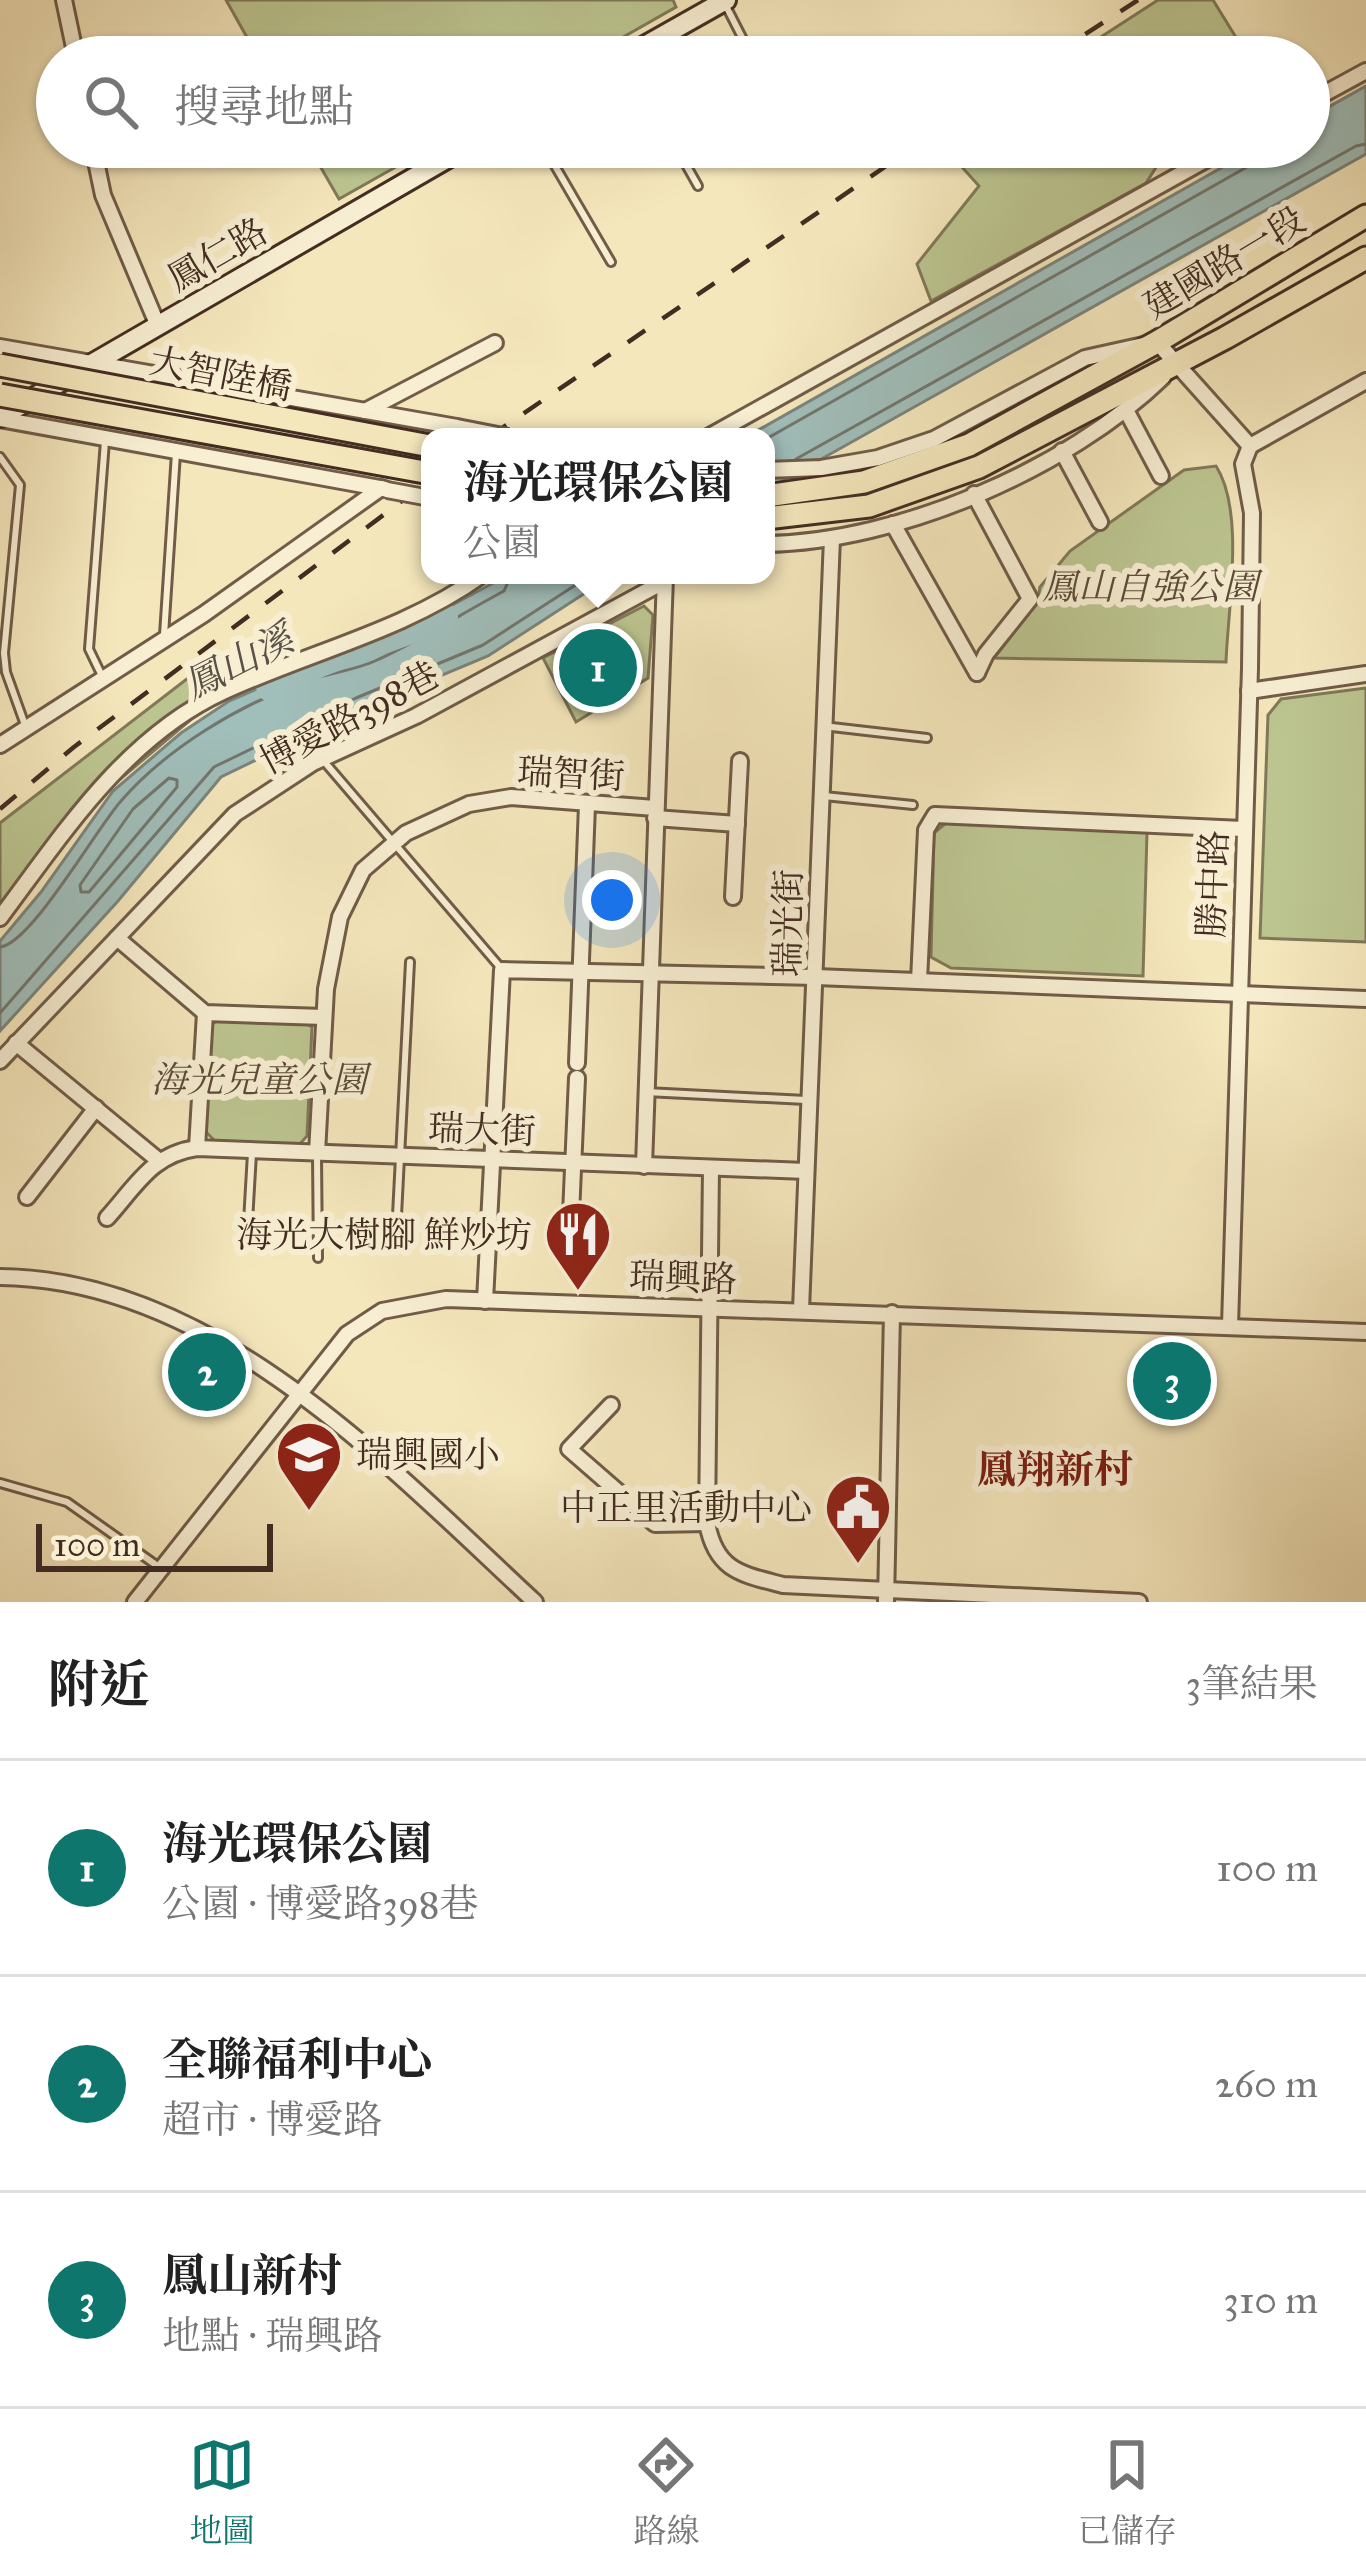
<!DOCTYPE html>
<html lang="zh-TW">
<meta charset="utf-8">
<style>
:root{--surface:#fff;--page:#f2f2f2;--text:#222;--muted:#767676;--line:#e0e0e0;--accent:#0f766e}
body{margin:0;font-family:"IM FELL Great Primer","Noto Serif TC",serif;background:var(--page);color:var(--text)}
.scale{position:absolute;left:36px;bottom:30px;width:237px;box-sizing:border-box;padding-left:12px;border:6px solid #432d22;border-top:0;font-size:33px;line-height:42px;white-space:nowrap;color:#432d22;-webkit-text-stroke:9px #f8efd3;paint-order:stroke}
.you{position:absolute;left:612px;top:900px;width:42px;height:42px;margin:-30px;border:9px solid #fff;border-radius:50%;background:#1a73e8;box-shadow:0 0 0 18px #1a73e833}
.badge{display:grid;place-items:center;width:78px;height:78px;border-radius:50%;background:var(--accent);color:#fff;font-size:39px;font-weight:700}
.pin{position:absolute;translate:-50% -50%;border:6px solid #fff;box-shadow:0 3px 12px #0006}
.popup{position:absolute;left:421px;top:428px;width:354px;height:156px;box-sizing:border-box;display:grid;place-content:center;border-radius:24px;background:var(--surface);filter:drop-shadow(0 3px 9px #0005);font-size:39px;white-space:nowrap;color:var(--muted)}
.popup b{font-size:45px;color:var(--text)}
.popup::after{content:'';position:absolute;left:50%;top:100%;margin-left:-24px;border:24px solid transparent;border-top-color:var(--surface)}
.list{margin:0;padding:0;list-style:none}
h2{display:flex;justify-content:space-between;align-items:center;height:156px;margin:0;padding:0 48px;font-size:51px}
h2 small{font-size:39px;font-weight:400;color:var(--muted)}
.list li{display:grid;grid-template-columns:78px 1fr auto;gap:36px;align-items:center;box-sizing:border-box;height:216px;padding:0 48px;border-top:3px solid var(--line)}
.list b{display:block;font-size:45px;white-space:nowrap}
.list p{margin:0;font-size:39px;white-space:nowrap;color:var(--muted)}
.list em{font-size:39px;font-style:normal;color:var(--muted)}
.icon{flex:none;width:66px;height:66px;fill:none;stroke:currentColor;stroke-width:2;stroke-linecap:round;stroke-linejoin:round}
.map{position:relative;flex:none;width:1366px;height:1602px;overflow:hidden}
.search{position:absolute;background:var(--surface);box-shadow:0 3px 9px #0004;left:36px;right:36px;top:36px;height:132px;display:flex;align-items:center;gap:30px;box-sizing:border-box;padding:0 42px;border-radius:66px;color:var(--muted);font-size:45px}
.sheet{height:804px;background:var(--surface)}
nav{display:flex;justify-content:space-around;align-items:center;box-sizing:border-box;height:168px;border-top:3px solid var(--line);background:var(--surface);font-size:33px;color:var(--muted)}
nav a{display:grid;justify-items:center;gap:6px}
nav .on{color:var(--accent)}
.map>svg:first-child{display:block}
.green{fill:#bcc590;stroke:#807959;stroke-width:3}
.water{fill:#a0beba;stroke:#7b847d;stroke-width:3}
.lines{fill:none;stroke-linecap:round;stroke-linejoin:round}
.shore{stroke:#72766e;stroke-width:3}
.river{stroke:#a0beba;stroke-width:30}
.lane-casing{stroke:#705c48;stroke-width:12}
.street-casing{stroke:#705c48;stroke-width:20}
.secondary-casing{stroke:#432d22;stroke-width:24}
.primary-casing{stroke:#432d22;stroke-width:27}
.lane{stroke:#f8efd3;stroke-width:6}
.street{stroke:#f8efd3;stroke-width:14}
.secondary{stroke:#f8efd3;stroke-width:18}
.primary{stroke:#f5e7bc;stroke-width:21}
.rail{stroke:#432d22;stroke-width:4.5;stroke-dasharray:21 21;stroke-linecap:butt}
.street-bridge-casing{stroke:#705c48;stroke-width:20;stroke-linecap:butt}
.primary-bridge-casing{stroke:#432d22;stroke-width:27;stroke-linecap:butt}
.street-bridge{stroke:#f8efd3;stroke-width:14}
.primary-bridge{stroke:#f5e7bc;stroke-width:21}
.labels{text-anchor:middle;stroke-width:12;stroke-linejoin:round;paint-order:stroke}
.street-label{font-size:36px;fill:#432d22;stroke:#f8efd3}
.park-label{font-size:36px;font-style:italic;fill:#5b4b38;stroke:#f8efd3}
.poi-label{font-size:36px;fill:#432d22;stroke:#f8efd3;text-anchor:end}
.water-label{font-size:39px;font-style:italic;fill:#5a5148;stroke:#f8efd3}
.neighbourhood-label{font-size:39px;font-weight:bold;fill:#7a1f14;stroke:#f8efd3}
</style>
<div class="map">
<svg width="1366" height="1602" viewBox="0 0 1366 1602">
<rect width="100%" height="100%" fill="#f5e7bc"/>
<filter id="stains"><feTurbulence type="fractalNoise" baseFrequency=".00167" numOctaves="4"/><feColorMatrix values="0 0 0 0 .2 0 0 0 0 .09 0 0 0 0 .02 0 0 0 .5 -.17"/></filter>
<radialGradient id="worn" r=".72"><stop offset=".6" stop-color="#630" stop-opacity="0"/><stop offset="1" stop-color="#630" stop-opacity=".3"/></radialGradient>
<g class="green">
<path d="M226 0H673L676 7 588 57H258Z"/>
<path d="M1158 0H1213L1240 44 1231 57H1070Z"/>
<path d="M309 147H431L339 199Z"/>
<path d="M944 147H1169L1146 183 931 301 917 264 979 186Z"/>
<path d="M1216 466C1245 511 1228 607 1226 662L994 658 1037 603 1040 587 1070 551 1184 470Z"/>
<path d="M644 606 653 615 648 678 576 722 543 658Z"/>
<path d="M218 655 225 691 94 801 0 915V823Z"/>
<path d="M1366 688V942L1260 938 1268 715 1281 699Z"/>
<path d="M946 823 1147 832 1143 976 951 968 931 957 934 833Z"/>
<path d="M222 1018 301 1021 312 1027 307 1136 299 1145 215 1141 205 1131 212 1024Z"/>
</g>
<g class="water">
<path d="M1366 86V154L766 490V437H746L1258 147H1309V118Z"/>
<path d="M508 575H613L488 656 361 709 221 777 118 901 0 1031V941L41 892 113 791 181 733 229 701 301 670 367 651Z"/>
</g>
<g class="lines">
<g class="shore">
<path d="M766 439 1254 163 1261 147"/>
<path d="M796 459 1356 146 1366 144"/>
<path d="M169 778 177 780V787L89 892H81L80 885 133 809Z"/>
<path d="M0 947C31 944 96 829 121 801 167 748 239 705 304 682 327 673 353 671 375 661 419 641 461 614 504 591L511 575"/>
<path d="M0 1013 214 767 356 698 483 645 591 575"/>
</g>
<path class="river" d="M271 687 320 662 443 617"/>
<defs>
<g id="lane">
<path d="M725 4 752 57"/>
<path d="M544 147 611 262"/>
<path d="M676 147 698 186"/>
<path d="M0 457 20 485 4 653 6 672 25 725"/>
<path d="M164 635 176 453"/>
<path d="M102 676 89 649 105 441"/>
<path d="M823 726 927 738"/>
<path d="M322 759 500 967"/>
<path d="M824 796 913 805"/>
<path d="M646 1092 806 1100"/>
<path d="M317 1156 318 1258"/>
<path d="M396 1235 410 962"/>
<path d="M247 1239 252 1153"/>
<path d="M0 1483 67 1502 159 1567"/>
</g>
<g id="street">
<path d="M64 0 76 57"/>
<path d="M1309 102 1366 71"/>
<path d="M93 147 103 195 158 326"/>
<path d="M0 347 457 427"/>
<path d="M1126 410 1161 476"/>
<path d="M365 411 495 343"/>
<path d="M0 419 385 489"/>
<path d="M708 437 1229 147"/>
<path d="M1250 446 1366 381"/>
<path d="M1062 451 1100 522"/>
<path d="M766 470 821 468 878 458 934 439 1085 358 1157 342 1250 446"/>
<path d="M974 494 1030 599 986 654 977 673"/>
<path d="M893 524 977 673"/>
<path d="M766 544C899 542 1068 469 1163 377"/>
<path d="M1249 691 1366 674"/>
<path d="M0 745 204 614 381 488"/>
<path d="M655 818 737 824"/>
<path d="M733 897 740 761"/>
<path d="M0 918C63 834 124 738 223 692 309 652 404 631 482 575"/>
<path d="M117 938 205 1013 324 1017"/>
<path d="M919 981 926 830 935 815 1243 829"/>
<path d="M16 1043 158 1160"/>
<path d="M0 1061 235 814 313 763 416 716 665 581"/>
<path d="M577 1063 587 805"/>
<path d="M197 1148 205 1013"/>
<path d="M317 1153 326 989 340 917 363 870 406 833 469 804 511 797 655 808"/>
<path d="M644 1166 665 577"/>
<path d="M711 1168 707 1523C716 1571 741 1574 783 1585L1139 1602"/>
<path d="M27 1197 96 1108"/>
<path d="M107 1218C136 1186 152 1154 197 1148L806 1171"/>
<path d="M570 1237 577 1078"/>
<path d="M0 1277C215 1279 388 1466 535 1602"/>
<path d="M485 1301 502 970 816 977 1366 999"/>
<path d="M801 1310 832 538"/>
<path d="M1230 1326 1250 668 1252 513 1243 464 1250 446"/>
<path d="M611 1405 569 1449 655 1524 707 1523"/>
<path d="M135 1602 347 1334 382 1311 446 1299 1366 1332"/>
<path d="M886 1602 892 1313"/>
</g>
<g id="secondary">
<path d="M625 57 726 0"/>
<path d="M0 417 467 147"/>
</g>
<g id="primary">
<path d="M766 496 864 482 969 445 1157 342 1366 216"/>
<path d="M766 518 869 506 979 467 1225 338 1366 258"/>
</g>
</defs>
<use href="#lane" class="lane-casing"/>
<use href="#street" class="street-casing"/>
<use href="#secondary" class="secondary-casing"/>
<use href="#primary" class="primary-casing"/>
<use href="#lane" class="lane"/>
<use href="#street" class="street"/>
<use href="#secondary" class="secondary"/>
<use href="#primary" class="primary"/>
<g class="rail">
<path d="M1050 57 1138 0"/>
<path d="M489 437 914 147"/>
<path d="M0 809 74 747 430 480"/>
</g>
<defs>
<g id="street-bridge">
<path d="M457 427 508 437"/>
<path d="M387 490 430 498"/>
</g>
<g id="primary-bridge">
<path d="M0 365 430 446"/>
<path d="M0 395 430 473"/>
</g>
</defs>
<use href="#street-bridge" class="street-bridge-casing"/>
<use href="#primary-bridge" class="primary-bridge-casing"/>
<use href="#street-bridge" class="street-bridge"/>
<use href="#primary-bridge" class="primary-bridge"/>
</g>
<defs>
<symbol id="restaurant-pin" viewBox="-11 -11 22 30"><path d="M0 17L-7.5 6A9.5 9.5 0 1 1 7.5 6Z" fill="#8f2418" stroke="#f8efd3"/><path d="M-5-6h1v4h1v-4h1v4h1v-4h1v5L-1.5 .5V6h-2V.5L-5-1ZM5-6V6H3V1.5H1.5Q1.5-4 5-6Z" fill="#fff"/></symbol>
<symbol id="school-pin" viewBox="-11 -11 22 30"><path d="M0 17L-7.5 6A9.5 9.5 0 1 1 7.5 6Z" fill="#8f2418" stroke="#f8efd3"/><path d="M0-5L7-2L0 1L-7-2ZM-4 1L0 2.5L4 1V4Q0 6-4 4Z" fill="#fff"/></symbol>
<symbol id="civic-pin" viewBox="-11 -11 22 30"><path d="M0 17L-7.5 6A9.5 9.5 0 1 1 7.5 6Z" fill="#8f2418" stroke="#f8efd3"/><path d="M-.6-6.5H3V-4.5H.6V-3L4-1V1h2V6H-6V1h2V-1L-.6-3ZM-1.2 2.5V6h2.4V2.5Z" fill="#fff"/></symbol>
</defs>
<g fill-rule="evenodd">
<use href="#restaurant-pin" x="540" y="1196" width="76" height="104"/>
<use href="#school-pin" x="271" y="1416" width="76" height="104"/>
<use href="#civic-pin" x="820" y="1469" width="76" height="104"/>
</g>
<g class="labels">
<g class="street-label">
<text transform="translate(217 254) rotate(-30)" y="13">鳳仁路</text>
<text transform="translate(1224 262) rotate(-31)" y="13">建國路一段</text>
<text transform="translate(221 373) rotate(11)" y="13">大智陸橋</text>
<text transform="translate(349 717) rotate(-28)" y="13">博愛路398巷</text>
<text transform="translate(571 773) rotate(3)" y="13">瑞智街</text>
<text transform="translate(1212 884) rotate(-88)" y="13">勝中路</text>
<text transform="translate(787 923) rotate(-89)" y="13">瑞光街</text>
<text transform="translate(482 1129) rotate(2)" y="13">瑞大街</text>
<text transform="translate(683 1277) rotate(2)" y="13">瑞興路</text>
</g>
<g class="park-label">
<text x="1150" y="599">鳳山自強公園</text>
<text x="259" y="1092">海光兒童公園</text>
</g>
<g class="poi-label">
<text x="532" y="1247">海光大樹腳 鮮炒坊</text>
<text x="356" y="1467" text-anchor="start">瑞興國小</text>
<text x="812" y="1520">中正里活動中心</text>
</g>
<g class="water-label">
<text transform="translate(238 661) rotate(-27)" y="14">鳳山溪</text>
</g>
<g class="neighbourhood-label">
<text x="1055" y="1483">鳳翔新村</text>
</g>
</g>
<rect width="100%" height="100%" filter="url(#stains)"/>
<rect width="100%" height="100%" fill="url(#worn)"/>
</svg>
<div class="scale">100 m</div>
<div class="you"></div>
<div class="pin badge" style="left:598px;top:668px">1</div>
<div class="popup"><b>海光環保公園</b>公園</div>
<div class="pin badge" style="left:207px;top:1372px">2</div>
<div class="pin badge" style="left:1172px;top:1381px">3</div>
<div class="search"><svg class="icon" aria-label="search" viewBox="0 0 24 24"><circle cx="10" cy="10" r="6"/><path d="M15 15l6 6"/></svg>搜尋地點</div>
</div>
<section class="sheet">
<h2>附近<small>3筆結果</small></h2>
<ul class="list">
<li><span class="badge">1</span><div><b>海光環保公園</b><p>公園 · 博愛路398巷</p></div><em>100 m</em></li>
<li><span class="badge">2</span><div><b>全聯福利中心</b><p>超市 · 博愛路</p></div><em>260 m</em></li>
<li><span class="badge">3</span><div><b>鳳山新村</b><p>地點 · 瑞興路</p></div><em>310 m</em></li>
</ul>
</section>
<nav>
<a class="on"><svg class="icon" aria-label="map" viewBox="0 0 24 24"><path d="M3 6l6-2 6 2 6-2v14l-6 2-6-2-6 2zM9 4v14M15 6v14"/></svg>地圖</a>
<a><svg class="icon" aria-label="directions" viewBox="0 0 24 24"><path d="M12 3l9 9-9 9-9-9zM9 14v-3h6M13 9l2 2-2 2"/></svg>路線</a>
<a><svg class="icon" aria-label="saved" viewBox="0 0 24 24"><path d="M7 4h10v16l-5-4-5 4z"/></svg>已儲存</a>
</nav>
